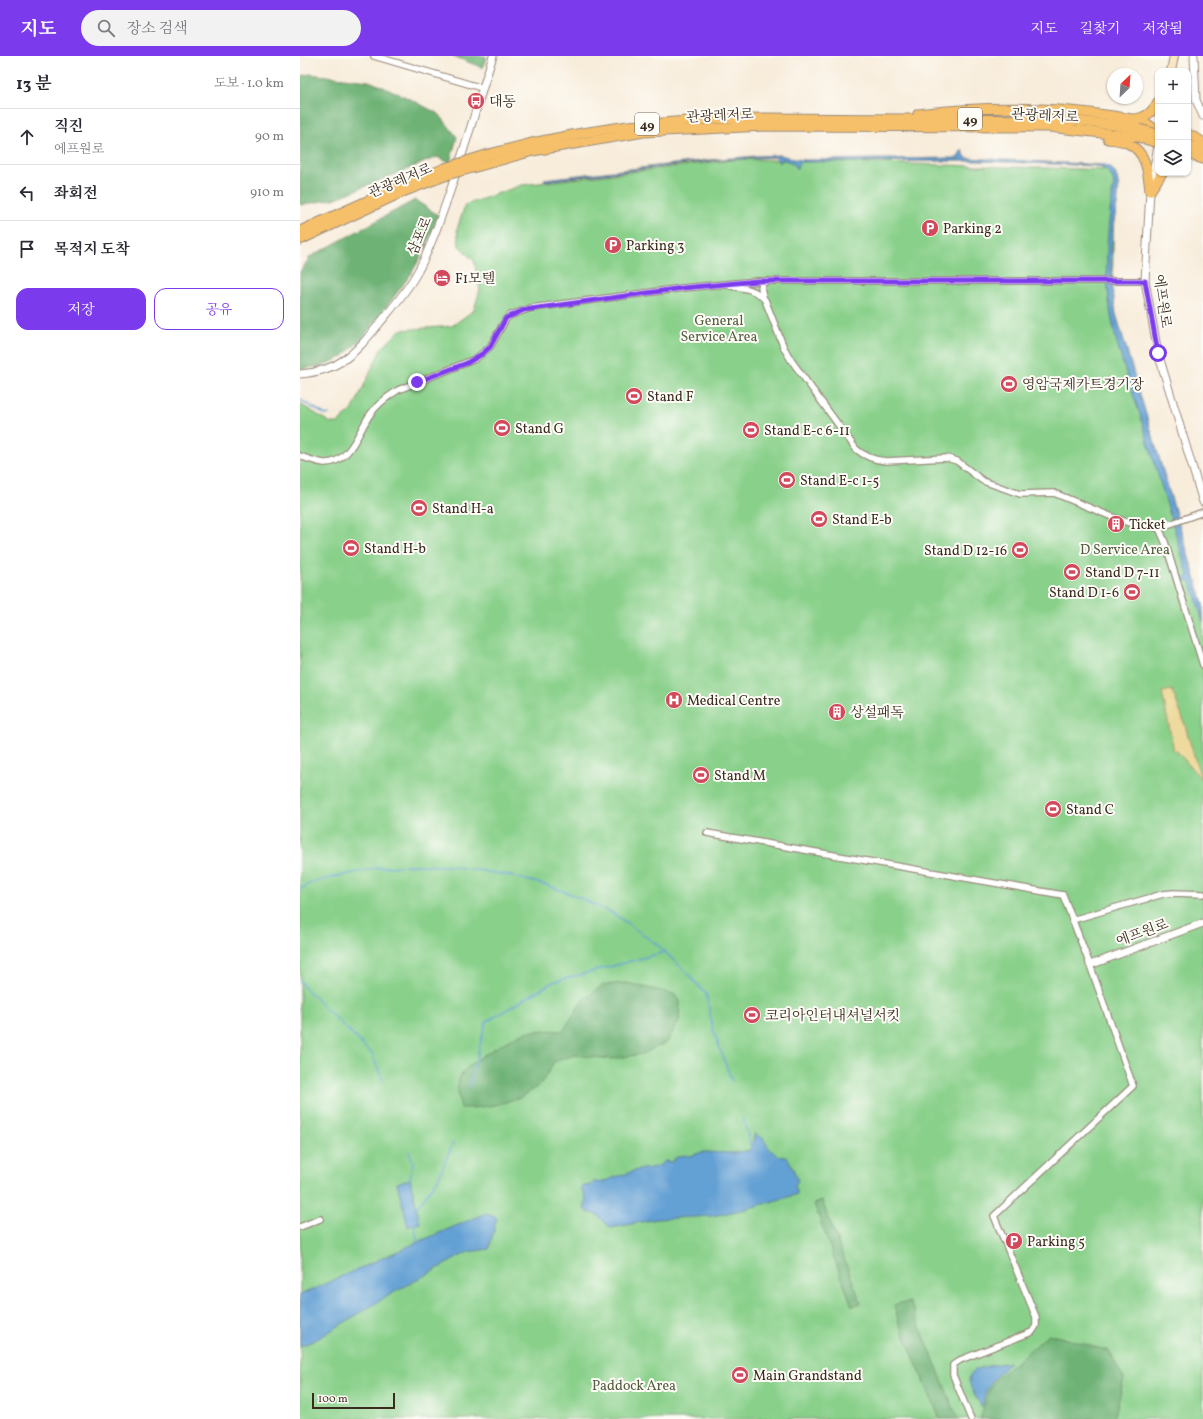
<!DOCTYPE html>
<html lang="ko">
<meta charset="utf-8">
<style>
:root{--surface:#fff;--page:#f2f2f3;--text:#2b2b33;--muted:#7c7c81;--line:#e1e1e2;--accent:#7c3aed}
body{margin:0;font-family:Vollkorn,"Noto Serif KR",serif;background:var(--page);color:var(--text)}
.controls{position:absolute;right:12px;top:12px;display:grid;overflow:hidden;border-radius:8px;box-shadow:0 1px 3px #0004}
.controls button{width:36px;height:36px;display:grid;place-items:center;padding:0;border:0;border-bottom:1px solid var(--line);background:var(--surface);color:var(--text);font:20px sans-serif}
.compass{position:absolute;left:807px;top:12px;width:36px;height:36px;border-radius:50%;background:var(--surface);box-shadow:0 1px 3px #0004;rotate:25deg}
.scale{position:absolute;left:12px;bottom:10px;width:83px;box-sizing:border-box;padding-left:4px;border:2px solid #3b2a1e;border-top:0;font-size:11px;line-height:14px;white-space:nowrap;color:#3b2a1e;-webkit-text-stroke:3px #fdfcf7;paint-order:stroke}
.stop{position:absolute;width:12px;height:12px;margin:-9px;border:3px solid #7c3aed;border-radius:50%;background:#fff}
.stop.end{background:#7c3aed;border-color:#fff;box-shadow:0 1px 4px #0008}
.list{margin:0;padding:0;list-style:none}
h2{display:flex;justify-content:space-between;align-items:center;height:52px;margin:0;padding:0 16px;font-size:17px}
h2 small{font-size:13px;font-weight:400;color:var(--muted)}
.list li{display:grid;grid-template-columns:26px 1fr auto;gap:12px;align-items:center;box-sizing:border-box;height:56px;padding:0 16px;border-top:1px solid var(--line)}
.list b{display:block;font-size:15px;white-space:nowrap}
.list p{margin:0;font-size:13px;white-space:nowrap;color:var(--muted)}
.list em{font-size:13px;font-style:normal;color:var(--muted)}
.actions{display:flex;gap:8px;padding:12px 16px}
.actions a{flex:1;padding:9px 0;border:1px solid var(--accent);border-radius:12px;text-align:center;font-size:14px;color:var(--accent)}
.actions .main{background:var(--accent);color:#fff}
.icon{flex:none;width:22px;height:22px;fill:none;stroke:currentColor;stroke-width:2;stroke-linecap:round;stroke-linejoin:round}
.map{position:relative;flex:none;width:903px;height:1363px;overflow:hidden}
header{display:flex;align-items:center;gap:24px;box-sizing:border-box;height:56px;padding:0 20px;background:var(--accent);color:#fff}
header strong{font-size:19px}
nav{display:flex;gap:22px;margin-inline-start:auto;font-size:14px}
.search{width:280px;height:36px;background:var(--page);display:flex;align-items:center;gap:10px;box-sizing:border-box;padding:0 14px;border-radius:22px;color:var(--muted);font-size:15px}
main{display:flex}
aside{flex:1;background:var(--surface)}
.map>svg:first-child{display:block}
.green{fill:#89d08a;stroke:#627d54}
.forest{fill:#6eb276;stroke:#546e4a}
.sand{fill:#eeda9e;stroke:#94825e}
.water{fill:#63a0d4;stroke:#4f6579}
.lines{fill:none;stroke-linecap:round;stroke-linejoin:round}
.stream{stroke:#63a0d4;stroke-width:1.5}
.minor-casing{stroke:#9a8b7c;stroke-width:8}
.tertiary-casing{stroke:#9a8b7c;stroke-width:9}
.secondary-casing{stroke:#9a8b7c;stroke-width:10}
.trunk-casing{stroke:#9a8b7c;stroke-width:11}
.minor{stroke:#fff;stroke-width:5.5}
.tertiary{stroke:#fff;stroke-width:7}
.secondary{stroke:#fbe6c4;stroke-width:8}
.trunk{stroke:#f6c06b;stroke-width:9}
.trunk-bridge-casing{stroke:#9a8b7c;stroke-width:11;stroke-linecap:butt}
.trunk-bridge{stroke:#f6c06b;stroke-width:9}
.route{stroke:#7c3aed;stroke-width:5}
.labels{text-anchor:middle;stroke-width:4;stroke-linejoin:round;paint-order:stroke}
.shield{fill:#fdfcf7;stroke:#75695f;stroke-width:1}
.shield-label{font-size:13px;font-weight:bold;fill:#3b2a1e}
.poi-label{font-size:14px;fill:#3b2a1e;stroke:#fdfcf7;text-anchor:start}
.street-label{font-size:14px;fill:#3b2a1e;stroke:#fdfcf7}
.park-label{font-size:14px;fill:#525c3e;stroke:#fdfcf7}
</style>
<header>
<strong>지도</strong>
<div class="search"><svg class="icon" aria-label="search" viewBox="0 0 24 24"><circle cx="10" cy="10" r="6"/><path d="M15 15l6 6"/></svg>장소 검색</div>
<nav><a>지도</a><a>길찾기</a><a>저장됨</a></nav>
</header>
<main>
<aside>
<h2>13 분<small>도보 · 1.0 km</small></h2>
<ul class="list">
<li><svg class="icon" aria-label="ahead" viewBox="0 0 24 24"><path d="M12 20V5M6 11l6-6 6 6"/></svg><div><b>직진</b><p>에프원로</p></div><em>90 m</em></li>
<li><svg class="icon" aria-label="left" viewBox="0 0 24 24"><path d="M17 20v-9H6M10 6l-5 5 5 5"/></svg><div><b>좌회전</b></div><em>910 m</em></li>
<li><svg class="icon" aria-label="arrive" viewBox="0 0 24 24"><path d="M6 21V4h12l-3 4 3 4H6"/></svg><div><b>목적지 도착</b></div></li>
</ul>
<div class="actions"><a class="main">저장</a><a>공유</a></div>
</aside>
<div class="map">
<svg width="903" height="1363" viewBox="0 0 903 1363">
<rect width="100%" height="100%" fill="#fdfcf7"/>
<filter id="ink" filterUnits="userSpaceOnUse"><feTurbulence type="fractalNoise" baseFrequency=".025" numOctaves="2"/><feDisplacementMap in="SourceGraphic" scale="8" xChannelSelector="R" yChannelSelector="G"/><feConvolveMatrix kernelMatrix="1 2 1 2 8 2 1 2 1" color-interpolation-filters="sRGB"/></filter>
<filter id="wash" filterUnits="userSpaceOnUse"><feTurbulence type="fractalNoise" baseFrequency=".012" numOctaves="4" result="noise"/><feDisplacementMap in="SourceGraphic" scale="16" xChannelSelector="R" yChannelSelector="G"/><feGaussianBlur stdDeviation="0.9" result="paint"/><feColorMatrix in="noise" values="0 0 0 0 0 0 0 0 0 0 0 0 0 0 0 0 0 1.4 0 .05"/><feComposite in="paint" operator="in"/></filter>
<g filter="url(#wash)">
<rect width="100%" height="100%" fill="#f8ecda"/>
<path class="green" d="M440 103 813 114 814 141 812 258 903 556V1363H0V348L31 367H38L53 353 81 293 100 274 152 270 174 254 180 233 174 205 159 190 157 173 165 149 222 129Z"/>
<g class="forest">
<path d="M153 0H186V1L183 12Z"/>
<path d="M10 18 69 25 100 38 139 58 157 81 150 107 137 101 34 143 0 149V20Z"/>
<path d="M115 144 138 159 126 191 111 218 63 282 42 301 22 310 0 313V216L10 201Z"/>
<path d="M327 927 374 938 380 945 379 965 367 986 342 998 310 1003 275 999 254 1006C250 1012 246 1021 241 1027 225 1045 184 1053 161 1052 158 1040 155 1026 163 1016 170 1006 215 979 226 976 239 974 250 974 263 975L282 945 303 929Z"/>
<path d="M522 1145 561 1247 552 1250 514 1148Z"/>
<path d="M610 1246 658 1363H640L599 1267 594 1249 599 1247Z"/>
<path d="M749 1278 809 1295 824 1323 814 1363H680L688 1337 694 1325Z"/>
</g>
<path class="sand" d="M872 634 883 663 901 723 877 695H874L862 636Z"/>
<g class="water">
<path d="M661 95H663L666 102 805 109C809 111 814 113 816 119 823 134 813 163 812 180 811 206 812 232 816 258L903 548V566L891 526 884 524 888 519C872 466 856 412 840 359 828 322 813 284 809 245 804 205 808 166 814 127 811 118 807 113 797 110L678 105 499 106 497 113 493 107 482 103 480 107 475 101 419 104 244 125V123L409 104 456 100 481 99 494 103 507 104 658 102Z"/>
<path d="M455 1077 458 1080 463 1082C471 1096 473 1099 488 1102L498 1124 495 1130 498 1138 446 1153 412 1160 357 1163 311 1172 297 1159 287 1156 284 1152C288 1143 285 1139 280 1131L291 1129 295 1125 298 1127 337 1114 357 1111 365 1105 372 1106 375 1102 385 1099 390 1100 402 1096 432 1097 450 1094Z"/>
<path d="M110 1123 120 1167 108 1171 97 1127Z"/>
<path d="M186 1157 197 1162 189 1193 168 1196 91 1238 14 1285 0 1290V1239L118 1186Z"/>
<path d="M710 1306 692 1325 686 1336 682 1351C655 1311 674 1313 710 1306Z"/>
</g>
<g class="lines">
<g class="stream">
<path d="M0 344 26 359 29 358"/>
<path d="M0 833 13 826 30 822 76 812 114 809 151 810 207 819 249 830 278 841 314 858 355 887 382 912 406 938 413 974 432 1025"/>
<path d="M0 925 5 932 72 998 83 1025"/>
<path d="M169 1031 186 966 253 926 365 896"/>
<path d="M443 1062 451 1092"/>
<path d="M109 1095 113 1106 110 1123"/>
<path d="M117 1151 138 1123 153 1087"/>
<path d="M114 1169 118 1186"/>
</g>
</g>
</g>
<g filter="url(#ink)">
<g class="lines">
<defs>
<g id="minor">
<path d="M74 0 182 32"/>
<path d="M431 230C444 232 456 233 465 244L484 292 491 304 556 393C565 401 574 404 586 405L647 402 657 405 683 425 720 438 754 437 810 460 832 468 859 472 903 456"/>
<path d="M463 240C461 233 459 228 467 225"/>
<path d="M0 400C8 403 16 406 24 407 49 408 58 377 69 360 76 349 87 341 98 334L175 303 190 291 206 263 211 259 231 252 383 232 458 225H845"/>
<path d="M859 472 865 486 903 609"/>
<path d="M407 777 763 839 790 909 833 1030 694 1160 736 1261V1270L732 1276 660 1304 653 1309V1319L671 1363"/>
<path d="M772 864 863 838 874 837 903 838"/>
<path d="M0 1171 20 1163"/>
</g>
<g id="tertiary">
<path d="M894 0 896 44 903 60"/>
<path d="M858 89 850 135 845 225 858 297 903 446"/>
<path d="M0 318C40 315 55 297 79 268 93 251 108 234 118 215 130 193 138 170 146 147 163 99 177 49 193 0"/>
<path d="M790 909 903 867"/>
</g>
<path id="secondary" d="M871 15 874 0"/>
<g id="trunk">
<path d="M618 58C682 50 749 50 813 60 823 62 836 62 845 67 851 69 855 74 858 79"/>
<path d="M835 63C846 61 852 57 858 46"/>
<path d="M888 78 903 86"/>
<path d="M808 83C814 84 821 84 827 87 847 96 848 116 850 135"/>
<path d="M232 87 282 77 328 70 409 63 464 62 768 64 815 69 839 73"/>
<path d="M888 89 903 94"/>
<path d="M233 95 344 76 465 70 749 71 838 81"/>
<path d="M888 98 903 103"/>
<path d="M850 135 862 117"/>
<path d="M0 175 78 140 145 112"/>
<path d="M0 184 105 135 147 119"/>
</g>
</defs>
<use href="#minor" class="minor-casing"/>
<use href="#tertiary" class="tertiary-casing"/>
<use href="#secondary" class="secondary-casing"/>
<use href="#trunk" class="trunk-casing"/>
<use href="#minor" class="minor"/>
<use href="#tertiary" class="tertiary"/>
<use href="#secondary" class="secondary"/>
<use href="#trunk" class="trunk"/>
<defs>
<g id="trunk-bridge">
<path d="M839 73 858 78"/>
<path d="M838 81 858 87"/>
<path d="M145 112 189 98 232 87"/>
<path d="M147 119 233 95"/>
</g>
</defs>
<use href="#trunk-bridge" class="trunk-bridge-casing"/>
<use href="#trunk-bridge" class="trunk-bridge"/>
</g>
</g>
<g class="lines" filter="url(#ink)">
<path class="route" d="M117 326 167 307 182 298 190 291 206 262 224 254 383 232 458 225H845L858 297"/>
</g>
<defs>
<symbol id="bus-disc" viewBox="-11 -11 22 22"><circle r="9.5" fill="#d1495b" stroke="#fdfcf7"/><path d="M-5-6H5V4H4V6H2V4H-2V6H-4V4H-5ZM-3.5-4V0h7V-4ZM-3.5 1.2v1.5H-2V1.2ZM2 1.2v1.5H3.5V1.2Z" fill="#fff"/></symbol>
<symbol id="parking-disc" viewBox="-11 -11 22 22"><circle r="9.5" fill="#d1495b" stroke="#fdfcf7"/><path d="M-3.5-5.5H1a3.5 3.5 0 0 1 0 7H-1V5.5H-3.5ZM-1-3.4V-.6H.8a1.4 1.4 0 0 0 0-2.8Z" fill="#fff"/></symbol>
<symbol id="hotel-disc" viewBox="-11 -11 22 22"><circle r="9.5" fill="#d1495b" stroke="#fdfcf7"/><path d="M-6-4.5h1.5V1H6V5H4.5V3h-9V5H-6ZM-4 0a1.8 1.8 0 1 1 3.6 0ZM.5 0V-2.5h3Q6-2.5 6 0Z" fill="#fff"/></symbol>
<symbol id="stadium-disc" viewBox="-11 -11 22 22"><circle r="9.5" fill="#d1495b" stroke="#fdfcf7"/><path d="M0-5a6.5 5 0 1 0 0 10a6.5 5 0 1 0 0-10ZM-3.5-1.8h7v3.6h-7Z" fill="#fff"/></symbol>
<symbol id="building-disc" viewBox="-11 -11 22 22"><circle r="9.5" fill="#d1495b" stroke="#fdfcf7"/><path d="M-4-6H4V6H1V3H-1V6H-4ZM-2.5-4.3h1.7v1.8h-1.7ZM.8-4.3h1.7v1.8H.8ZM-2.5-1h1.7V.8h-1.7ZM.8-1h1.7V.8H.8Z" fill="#fff"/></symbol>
<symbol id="hospital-disc" viewBox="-11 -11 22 22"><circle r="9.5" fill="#d1495b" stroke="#fdfcf7"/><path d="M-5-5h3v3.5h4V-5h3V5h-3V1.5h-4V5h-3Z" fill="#fff"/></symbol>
</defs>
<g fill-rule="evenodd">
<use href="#bus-disc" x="166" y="35" width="20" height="20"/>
<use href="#parking-disc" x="620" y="162" width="20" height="20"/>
<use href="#parking-disc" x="303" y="179" width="20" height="20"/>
<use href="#hotel-disc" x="132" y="212" width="20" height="20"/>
<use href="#stadium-disc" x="699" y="318" width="20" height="20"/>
<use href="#stadium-disc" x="324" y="330" width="20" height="20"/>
<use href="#stadium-disc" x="192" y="362" width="20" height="20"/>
<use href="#stadium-disc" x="441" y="364" width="20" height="20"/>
<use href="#stadium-disc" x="477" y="414" width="20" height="20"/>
<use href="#stadium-disc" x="109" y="442" width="20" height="20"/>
<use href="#stadium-disc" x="509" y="453" width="20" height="20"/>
<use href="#building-disc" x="806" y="458" width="20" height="20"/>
<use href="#stadium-disc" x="41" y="482" width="20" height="20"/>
<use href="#stadium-disc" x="710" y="484" width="20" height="20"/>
<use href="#stadium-disc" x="762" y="506" width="20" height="20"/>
<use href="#stadium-disc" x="822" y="526" width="20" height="20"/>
<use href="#hospital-disc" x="364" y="634" width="20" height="20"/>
<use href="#building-disc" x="527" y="646" width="20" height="20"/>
<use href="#stadium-disc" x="391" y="709" width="20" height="20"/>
<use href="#stadium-disc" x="743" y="743" width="20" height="20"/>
<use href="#stadium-disc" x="442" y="949" width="20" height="20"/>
<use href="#parking-disc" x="704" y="1175" width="20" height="20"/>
<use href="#stadium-disc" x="430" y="1309" width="20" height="20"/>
</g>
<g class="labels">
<g class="shield">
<rect x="658" y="52" width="24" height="22" rx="3"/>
<rect x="335" y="57" width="24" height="22" rx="3"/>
</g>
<g class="shield-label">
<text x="670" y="68">49</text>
<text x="347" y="73">49</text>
</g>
<g class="poi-label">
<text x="189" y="50">대동</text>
<text x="643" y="177">Parking 2</text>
<text x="326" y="194">Parking 3</text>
<text x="155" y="227">F1모텔</text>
<text x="722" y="333">영암국제카트경기장</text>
<text x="347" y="345">Stand F</text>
<text x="215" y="377">Stand G</text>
<text x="464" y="379">Stand E-c 6-11</text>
<text x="500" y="429">Stand E-c 1-5</text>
<text x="132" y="457">Stand H-a</text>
<text x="532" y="468">Stand E-b</text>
<text x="829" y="473">Ticket</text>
<text x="64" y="497">Stand H-b</text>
<text x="707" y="499" text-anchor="end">Stand D 12-16</text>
<text x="785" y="521">Stand D 7-11</text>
<text x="819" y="541" text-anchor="end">Stand D 1-6</text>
<text x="387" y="649">Medical Centre</text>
<text x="550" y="661">상설패독</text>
<text x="414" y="724">Stand M</text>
<text x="766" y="758">Stand C</text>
<text x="465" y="964">코리아인터내셔널서킷</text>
<text x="727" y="1190">Parking 5</text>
<text x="453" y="1324">Main Grandstand</text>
</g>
<g class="street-label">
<text transform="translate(420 59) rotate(-3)" y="5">관광레저로</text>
<text transform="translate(745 59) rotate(3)" y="5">관광레저로</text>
<text transform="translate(100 124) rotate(-23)" y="5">관광레저로</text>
<text transform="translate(119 180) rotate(-67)" y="5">삼포로</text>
<text transform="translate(863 245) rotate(82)" y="5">에프원로</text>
<text transform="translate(842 876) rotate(-20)" y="5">에프원로</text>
</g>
<g class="park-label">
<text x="419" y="269">General<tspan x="419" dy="16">Service Area</tspan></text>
<text x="825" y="498">D Service Area</text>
<text x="334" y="1334">Paddock Area</text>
</g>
</g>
</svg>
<div class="controls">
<button>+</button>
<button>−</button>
<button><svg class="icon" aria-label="layers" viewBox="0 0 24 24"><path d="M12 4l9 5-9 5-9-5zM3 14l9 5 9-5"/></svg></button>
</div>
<svg class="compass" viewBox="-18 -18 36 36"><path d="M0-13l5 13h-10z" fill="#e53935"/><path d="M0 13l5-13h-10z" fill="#7c7c81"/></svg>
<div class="scale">100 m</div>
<div class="stop" style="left:858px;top:297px"></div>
<div class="stop end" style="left:117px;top:326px"></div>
</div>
</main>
